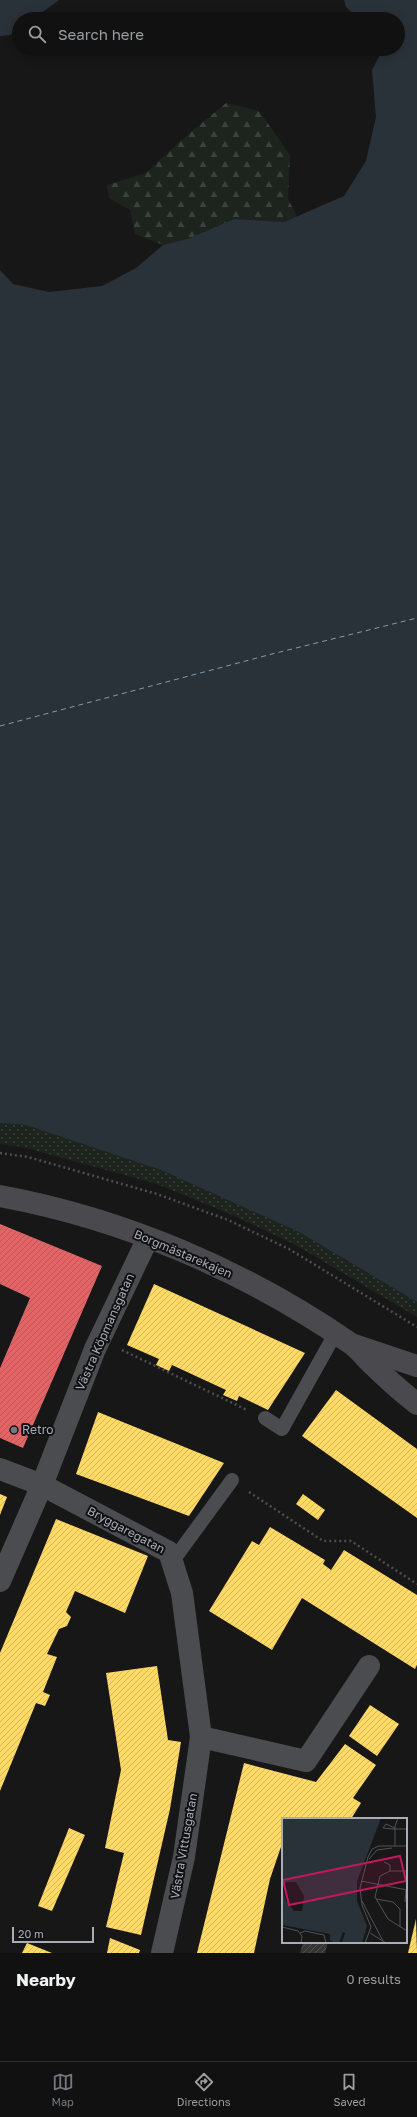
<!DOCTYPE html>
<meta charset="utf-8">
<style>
:root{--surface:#111;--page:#1a1a1a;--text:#f1f3f6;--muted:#9c9d9f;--line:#303131;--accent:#757880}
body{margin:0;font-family:"Golos Text",sans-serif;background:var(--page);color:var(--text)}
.scale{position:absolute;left:12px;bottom:10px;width:82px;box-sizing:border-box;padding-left:4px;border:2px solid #a8adb8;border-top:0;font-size:11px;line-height:14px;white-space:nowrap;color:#a8adb8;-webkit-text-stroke:3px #111113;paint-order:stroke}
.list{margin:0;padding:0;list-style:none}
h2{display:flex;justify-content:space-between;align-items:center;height:52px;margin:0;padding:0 16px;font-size:17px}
h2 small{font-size:13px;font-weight:400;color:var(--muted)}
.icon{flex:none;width:22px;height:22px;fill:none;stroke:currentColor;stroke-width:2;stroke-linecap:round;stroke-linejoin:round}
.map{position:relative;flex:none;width:417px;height:1953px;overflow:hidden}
.search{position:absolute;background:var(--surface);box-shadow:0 2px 10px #0003;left:12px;right:12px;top:12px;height:44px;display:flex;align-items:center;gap:10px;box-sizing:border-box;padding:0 14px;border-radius:22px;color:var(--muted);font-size:15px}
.sheet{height:108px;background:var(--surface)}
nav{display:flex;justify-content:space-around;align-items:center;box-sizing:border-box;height:56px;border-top:1px solid var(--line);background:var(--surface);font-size:11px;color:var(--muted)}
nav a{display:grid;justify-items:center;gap:2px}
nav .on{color:var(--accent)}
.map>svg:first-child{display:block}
.green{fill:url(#green-dots)}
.forest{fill:url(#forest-firs)}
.water{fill:#2a3239}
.homes{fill:url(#homes-hatch)}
.shops{fill:url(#shops-hatch)}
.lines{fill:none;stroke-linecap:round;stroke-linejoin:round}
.ferry{stroke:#7f9bb3;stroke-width:1;stroke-dasharray:5 4;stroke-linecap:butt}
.building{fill:url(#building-hatch)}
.path{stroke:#4d4e52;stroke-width:2.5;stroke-dasharray:2 3;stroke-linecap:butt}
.service{stroke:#4b4c50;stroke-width:14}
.minor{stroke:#4b4c50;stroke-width:22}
.secondary{stroke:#4a4a4e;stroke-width:22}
.poi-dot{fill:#757880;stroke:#111113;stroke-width:1.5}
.labels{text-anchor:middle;stroke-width:4;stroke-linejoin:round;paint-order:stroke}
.street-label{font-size:12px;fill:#a8adb8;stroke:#111113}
.poi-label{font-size:12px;fill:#a8adb8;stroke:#111113;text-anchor:start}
.inset-river{fill:none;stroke:#2a3239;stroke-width:2}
.inset-road{fill:none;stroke:#515357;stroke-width:1}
.view{fill:#c2185b;fill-opacity:0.15;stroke:#c2185b;stroke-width:2}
.inset-edge{fill:none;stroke:#a8adb8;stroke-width:2}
</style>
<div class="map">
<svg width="417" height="1953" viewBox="0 0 417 1953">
<defs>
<pattern id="green-dots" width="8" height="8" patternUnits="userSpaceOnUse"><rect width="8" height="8" fill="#1d241e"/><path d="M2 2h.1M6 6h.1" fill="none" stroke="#3b413d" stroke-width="1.8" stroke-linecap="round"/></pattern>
<pattern id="forest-firs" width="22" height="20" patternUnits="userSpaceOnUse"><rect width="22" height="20" fill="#1d241e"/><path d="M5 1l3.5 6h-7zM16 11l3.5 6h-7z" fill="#3b413d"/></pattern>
<pattern id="homes-hatch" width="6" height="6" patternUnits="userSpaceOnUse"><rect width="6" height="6" fill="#ffd966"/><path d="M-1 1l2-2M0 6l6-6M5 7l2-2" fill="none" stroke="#d6b85d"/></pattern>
<pattern id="shops-hatch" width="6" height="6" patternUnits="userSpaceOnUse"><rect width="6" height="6" fill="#e06666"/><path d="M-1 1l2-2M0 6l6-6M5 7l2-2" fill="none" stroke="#b45a5a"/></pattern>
<pattern id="building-hatch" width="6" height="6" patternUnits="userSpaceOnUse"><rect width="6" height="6" fill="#353536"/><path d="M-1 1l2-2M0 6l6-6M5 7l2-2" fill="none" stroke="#4f5051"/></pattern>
</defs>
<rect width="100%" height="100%" fill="#171717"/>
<path class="green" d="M0 1123 26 1125 161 1170 299 1232 417 1302V1317L294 1244 230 1214 157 1184 23 1147 0 1144Z"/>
<path class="forest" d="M226 103 259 111 290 155 288 199 297 216 284 222 234 219 190 238 163 245 135 234 130 210 109 198 107 185 146 173 178 143Z"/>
<g class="water">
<path d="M0 0H59L33 19H19V29L10 35 0 36Z"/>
<path d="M344 0H417V1302L299 1232 161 1170 26 1125 0 1123V270L13 284 49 292 102 286 136 268 163 245 190 238 234 219 284 222 344 196 366 161 376 117 372 70 382 51 381 49H398V19H359L346 7Z"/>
</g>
<g class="homes">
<path d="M154 1284 305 1353 268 1410 239 1396 237 1401 223 1395 226 1390 172 1365 169 1371 156 1365 159 1359 127 1345Z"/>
<path d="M336 1390 417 1449V1518L302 1436Z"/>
<path d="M98 1412 224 1463 189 1516 76 1474Z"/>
<path d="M0 1494 7 1497 0 1515Z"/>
<path d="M303 1494 325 1510 318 1520 296 1504Z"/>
<path d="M56 1519 148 1556 125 1613 75 1591 66 1612 71 1617 67 1626 59 1629 47 1654 57 1657 43 1692 50 1695 45 1706 36 1703 0 1791V1653Z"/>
<path d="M270 1527 325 1560 323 1564 331 1570 344 1550 417 1595V1665L415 1669 302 1598 272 1650 209 1611 252 1541 259 1545Z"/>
<path d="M157 1666 168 1740 181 1742 170 1809 141 1935 106 1927 124 1853 105 1848 121 1770 106 1673Z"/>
<path d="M370 1705 399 1724 377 1756 349 1736Z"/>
<path d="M345 1744 376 1765 353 1798 361 1803 351 1819H283V1841L270 1879 254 1953H197L244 1763 316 1782Z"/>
<path d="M69 1828 85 1835 52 1911 38 1906Z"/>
<path d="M416 1919 417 1953H408Z"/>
<path d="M110 1938 140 1950 139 1953H107Z"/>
<path d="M27 1943 52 1953H22Z"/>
</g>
<path class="shops" d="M0 1224 102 1266 23 1448 0 1438V1368L30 1298 0 1284Z"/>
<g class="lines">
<path class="ferry" d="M0 726 272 654 417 618"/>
</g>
<path class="building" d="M303 1942H328L325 1953H300Z"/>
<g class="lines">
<g class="path">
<path d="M0 1153 28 1157 157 1194 228 1220 289 1249 417 1327"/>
<path d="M122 1350 247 1410"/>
<path d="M249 1492 323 1541H351L417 1584"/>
</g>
<g class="service">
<path d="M265 1418 282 1429 335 1334"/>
<path d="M172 1562 232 1480"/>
</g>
<g class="minor">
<path d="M0 1469 42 1485 169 1552 182 1593 201 1737 184 1857 162 1953"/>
<path d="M0 1581 42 1485 95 1349 148 1238"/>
<path d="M201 1737 306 1761 369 1666"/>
</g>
<g class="secondary">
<path d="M0 1196C125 1219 245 1271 350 1343 359 1349 366 1359 374 1366 388 1380 402 1392 417 1404"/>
<path d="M354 1345 417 1366"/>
</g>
</g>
<circle class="poi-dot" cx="14" cy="1430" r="4"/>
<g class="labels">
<g class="street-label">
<text transform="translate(183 1254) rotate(23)" y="4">Borgmästarekajen</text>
<text transform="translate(105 1332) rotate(-66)" y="4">Västra Köpmansgatan</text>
<text transform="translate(126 1530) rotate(28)" y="4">Bryggaregatan</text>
<text transform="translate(184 1846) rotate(-80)" y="4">Västra Vittusgatan</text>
</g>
<g class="poi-label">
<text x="22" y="1434">Retro</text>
</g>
</g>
<g transform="translate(282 1818)">
<rect width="125" height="125" fill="#171717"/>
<path d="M0 0H99L75 63V83L85 108 80 125H60L63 115 61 114 57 125H52L48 122V116L0 107ZM5 64H14L22 78 20 93H12L4 83 0 68Z" fill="#2a3239" fill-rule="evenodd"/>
<path class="inset-river" d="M6 0 29 36 54 86 61 113"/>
<path class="inset-road" d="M113 10 104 6 101 10 111 11H125M113 28V8L116 0M87 41 95 32 110 30M102 44 108 47V53M125 53H108L98 58 93 79 106 101 125 113M79 63 125 72M94 81 111 84 118 91V109M80 83 101 123M123 84 124 72M0 109 16 113 20 118 19 125M18 115 23 113 42 117 44 125M88 115 104 125M83 125 89 109 80 87 78 70 86 39 90 31 97 28H125"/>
<path class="view" d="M118 38 124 63 7 87 1 62Z"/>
<rect width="125" height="125" class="inset-edge"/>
</g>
</svg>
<div class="scale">20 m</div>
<div class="search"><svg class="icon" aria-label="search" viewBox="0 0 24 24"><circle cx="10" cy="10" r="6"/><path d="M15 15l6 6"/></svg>Search here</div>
</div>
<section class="sheet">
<h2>Nearby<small>0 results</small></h2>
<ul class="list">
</ul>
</section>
<nav>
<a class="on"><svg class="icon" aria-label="map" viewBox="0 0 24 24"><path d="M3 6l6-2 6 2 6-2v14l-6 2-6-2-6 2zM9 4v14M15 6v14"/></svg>Map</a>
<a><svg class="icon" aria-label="directions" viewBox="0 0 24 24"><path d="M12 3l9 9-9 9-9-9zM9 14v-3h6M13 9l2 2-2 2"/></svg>Directions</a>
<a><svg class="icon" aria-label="saved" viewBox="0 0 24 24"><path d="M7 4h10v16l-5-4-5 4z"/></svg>Saved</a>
</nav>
